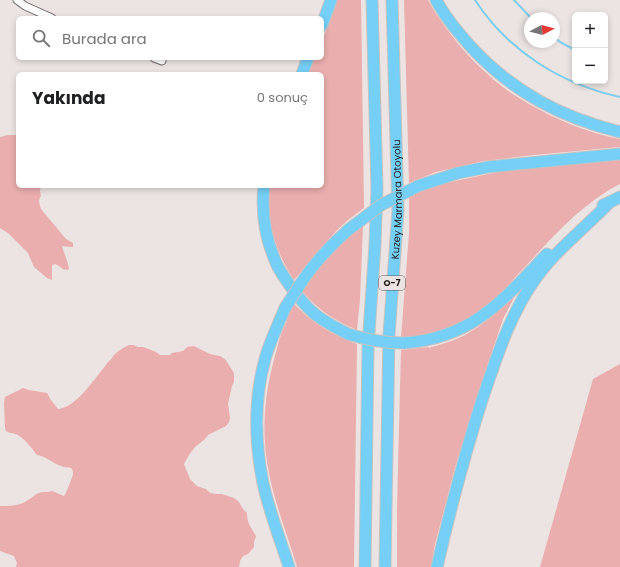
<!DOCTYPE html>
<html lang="tr">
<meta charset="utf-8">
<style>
:root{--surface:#fff;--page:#f6f6f6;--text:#202124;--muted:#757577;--line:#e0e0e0}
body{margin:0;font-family:Poppins,sans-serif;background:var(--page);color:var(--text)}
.controls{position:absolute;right:12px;top:12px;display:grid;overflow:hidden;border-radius:6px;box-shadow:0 2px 6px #0003}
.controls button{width:36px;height:36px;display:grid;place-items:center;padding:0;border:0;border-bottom:1px solid var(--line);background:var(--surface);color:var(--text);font:20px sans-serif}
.compass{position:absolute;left:524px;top:12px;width:36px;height:36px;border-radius:50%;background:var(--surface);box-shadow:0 2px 6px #0003;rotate:83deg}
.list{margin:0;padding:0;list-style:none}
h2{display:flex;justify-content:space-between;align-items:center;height:52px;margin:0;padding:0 16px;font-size:17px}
h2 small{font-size:13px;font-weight:400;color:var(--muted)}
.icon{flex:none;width:22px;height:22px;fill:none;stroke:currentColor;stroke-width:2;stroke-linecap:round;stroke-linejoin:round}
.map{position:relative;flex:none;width:620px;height:567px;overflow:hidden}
.search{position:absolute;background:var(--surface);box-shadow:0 2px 6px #0003;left:16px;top:16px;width:308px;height:44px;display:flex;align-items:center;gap:10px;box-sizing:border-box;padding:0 14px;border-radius:6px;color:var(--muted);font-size:15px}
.panel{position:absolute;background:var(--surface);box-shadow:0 2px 6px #0003;left:16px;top:72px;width:308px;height:116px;border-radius:6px}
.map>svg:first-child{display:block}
.green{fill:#e9aead}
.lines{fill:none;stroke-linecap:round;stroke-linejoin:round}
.stream{stroke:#7ecef1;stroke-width:2}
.minor-casing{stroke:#6a6363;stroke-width:9}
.highway-casing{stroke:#c4c3c3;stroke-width:13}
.minor{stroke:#fff;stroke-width:7}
.highway{stroke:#75cff6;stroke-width:11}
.highway-bridge-casing{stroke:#c4c3c3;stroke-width:13;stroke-linecap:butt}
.highway-bridge{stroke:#75cff6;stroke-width:11}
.labels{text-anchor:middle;stroke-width:4;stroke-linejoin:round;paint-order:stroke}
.shield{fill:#ece4e3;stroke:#5b5756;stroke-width:1}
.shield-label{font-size:9px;font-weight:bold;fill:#1d1a1a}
.street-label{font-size:10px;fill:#1d1a1a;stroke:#ece4e3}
</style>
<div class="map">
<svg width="620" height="567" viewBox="0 0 620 567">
<rect width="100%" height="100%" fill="#ece4e3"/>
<g class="green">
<path d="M337 0H361L364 208 348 220 336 231 294 280C276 253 265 219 270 186H322V74H308L315 58H322V41L333 12Z"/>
<path d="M404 0H428C433 10 440 19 446 28 464 53 486 75 511 93 517 97 523 100 529 104 557 120 588 133 620 139V147L534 155 484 161 436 172 409 183Z"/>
<path d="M8 135H18V186H54L49 188 45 186 41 187 40 191 41 196C38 201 39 203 41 209L66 239 73 243V247H71L62 246C64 254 68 261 69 269 63 272 61 266 55 264L52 265V280L47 278 34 267 28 253 8 233 0 228V137Z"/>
<path d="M620 160V184C581 204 552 238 522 270 513 279 506 289 497 297 486 307 473 316 460 323 442 333 421 336 401 338L409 233V197L420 192 444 181 446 183 502 171Z"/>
<path d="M363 226 360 299 357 330C351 327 343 324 337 320 323 313 312 302 302 291L316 270 333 250Z"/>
<path d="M515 296 503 319 483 378 456 464 435 544 431 567H397V506L401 350 429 347V348C441 344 454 341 465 335 484 324 499 311 515 296Z"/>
<path d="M294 304C312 323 333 335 357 344L354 567H297C288 536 275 505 269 473 261 434 264 394 275 356 278 344 281 332 287 321H286Z"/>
<path d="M129 345H134L138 347H143L146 348 156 352 160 355H170L172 353 178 352 183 351 187 347 194 346 210 354 220 356 225 359 234 373V382L232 386 228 404 230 418 229 422 226 426 208 435 205 439 195 447 189 455 184 464 190 479 197 486 206 489 210 493 217 494H222L234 498 239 502 243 509 247 513C247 524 251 527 256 536L254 542V547L248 554 243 556 240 561 239 567H16L17 563 14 556 0 551V506C10 506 20 506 28 500 32 498 35 494 39 493 43 491 47 493 52 491L64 496C66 494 72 478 73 474 73 471 73 471 71 468 68 467 64 468 61 466 52 463 46 456 37 455 31 447 20 432 10 433L6 431 5 428 4 403 5 397 23 388 29 390 47 393 51 400 58 409C76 408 95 378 106 365 107 362 110 361 112 358 115 354 112 357 116 353 120 350 124 347 129 345Z"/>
<path d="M620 364V567H540L593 379Z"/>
</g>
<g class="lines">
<g class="stream">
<path d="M475 0C508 51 561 84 620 97"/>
<path d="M514 0 531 18"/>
<path d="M554 37 560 42 575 50"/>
</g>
<defs>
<g id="minor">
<path d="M17 0 25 6 52 18"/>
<path d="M154 58 162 61"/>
</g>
<g id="highway">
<path d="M436 0C445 17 458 32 471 47 513 92 560 117 620 132"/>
<path d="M322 25 331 0"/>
<path d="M302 74 308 58"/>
<path d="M264 186C261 214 266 242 278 267 283 276 289 284 295 293 301 300 308 309 316 315 326 323 337 328 348 334"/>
<path d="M418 186 458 173 488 167 620 154"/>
<path d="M603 205 610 202 620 197"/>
<path d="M301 283C314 263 330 246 348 230"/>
<path d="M285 308C278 325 270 341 265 359 254 399 255 443 263 483 269 511 280 539 289 567"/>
<path d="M404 343C473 338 503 300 547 254"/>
<path d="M365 567 368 347 375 245 377 188 372 0"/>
<path id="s1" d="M385 567 389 335 398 211 392 0"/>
<path d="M437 567C450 510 465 453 483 397 497 356 510 314 536 278 557 249 585 228 610 202"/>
</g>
</defs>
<use href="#minor" class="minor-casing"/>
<use href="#highway" class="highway-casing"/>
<use href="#minor" class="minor"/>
<use href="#highway" class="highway"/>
<defs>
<g id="highway-bridge">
<path d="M348 230 381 205 418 186"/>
<path d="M285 308 301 283"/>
<path d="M348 334C367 340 385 343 404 343"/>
</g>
</defs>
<use href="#highway-bridge" class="highway-bridge-casing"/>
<use href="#highway-bridge" class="highway-bridge"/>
</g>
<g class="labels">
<rect class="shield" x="379" y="276" width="26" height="14" rx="3"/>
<g class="shield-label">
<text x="392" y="286">O-7</text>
</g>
<g class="street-label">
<text dy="4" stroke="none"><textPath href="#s1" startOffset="368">Kuzey Marmara Otoyolu</textPath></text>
</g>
</g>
</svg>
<div class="controls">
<button>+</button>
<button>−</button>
</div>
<svg class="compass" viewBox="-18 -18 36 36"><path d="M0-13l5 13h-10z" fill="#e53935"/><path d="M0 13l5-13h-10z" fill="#757577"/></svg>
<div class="search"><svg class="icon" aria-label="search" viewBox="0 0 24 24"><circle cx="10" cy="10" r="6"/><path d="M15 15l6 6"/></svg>Burada ara</div>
<section class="panel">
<h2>Yakında<small>0 sonuç</small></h2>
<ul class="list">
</ul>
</section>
</div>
